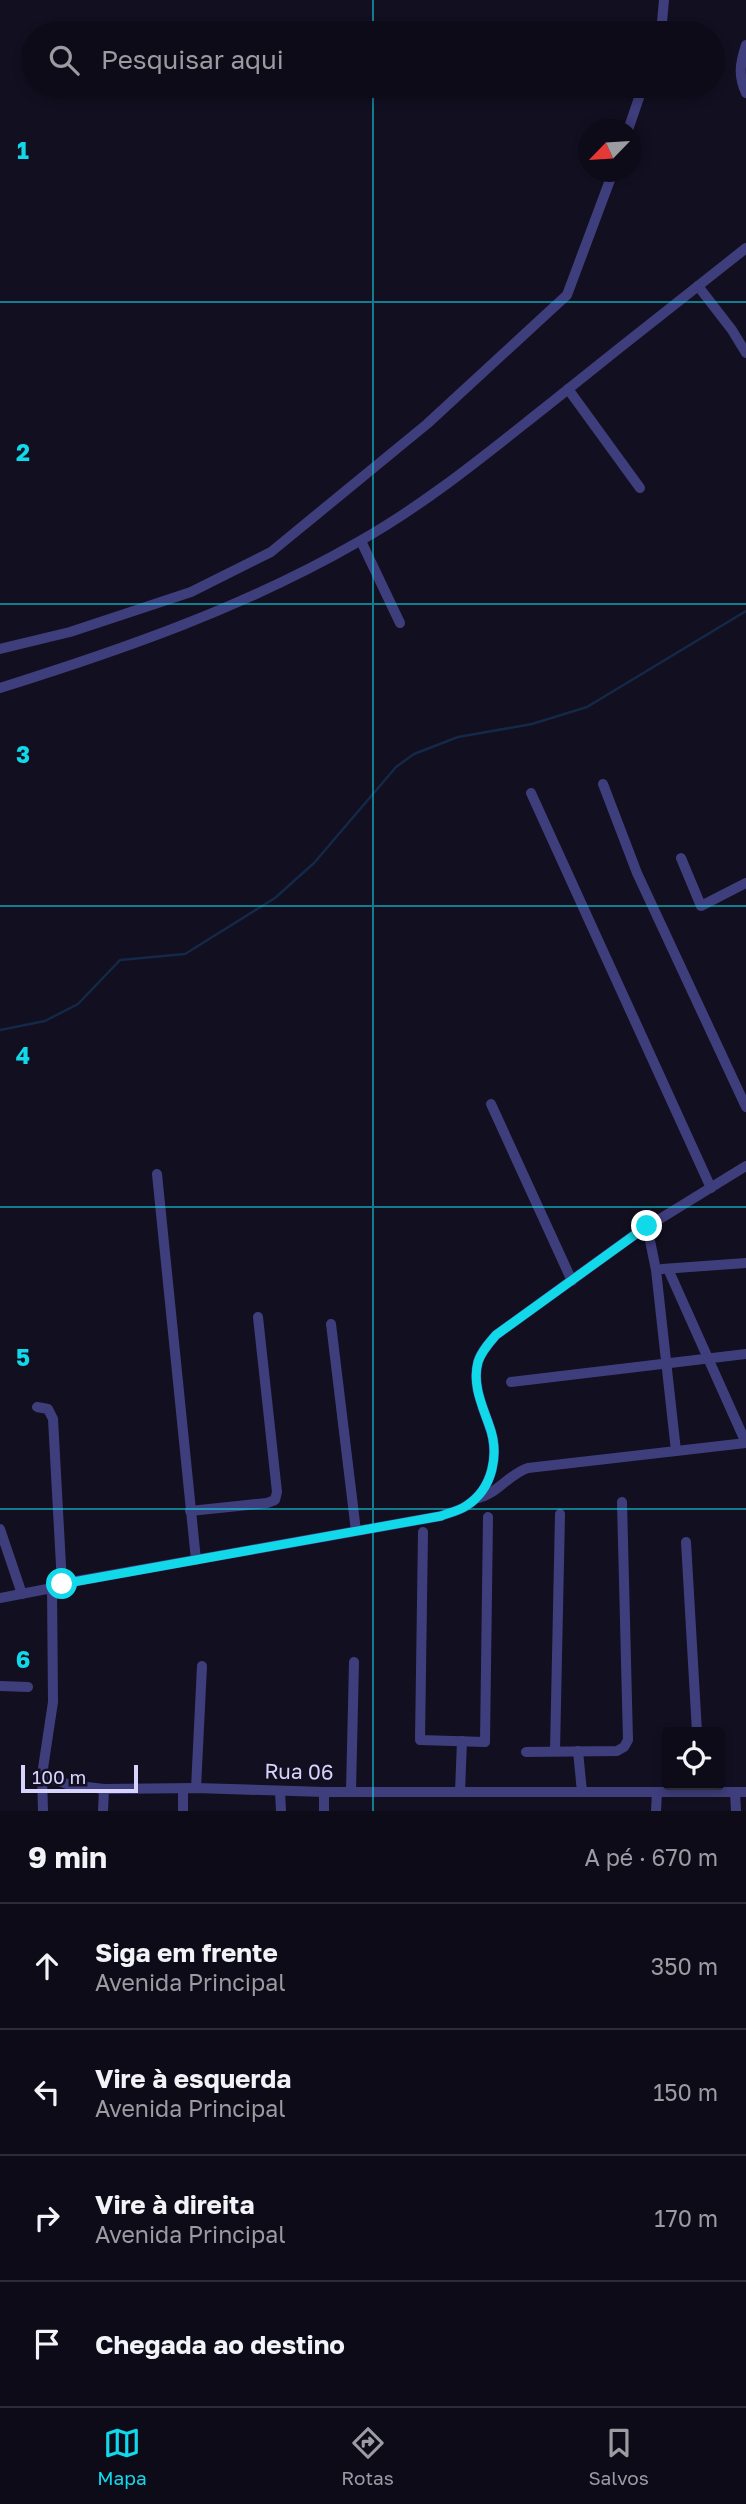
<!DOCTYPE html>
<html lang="pt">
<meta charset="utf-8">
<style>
:root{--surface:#0e0b19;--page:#1c1926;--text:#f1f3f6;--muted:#9b9ba2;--line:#2e2b38;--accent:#12d9e9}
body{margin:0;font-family:"Golos Text",sans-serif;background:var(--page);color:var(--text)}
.controls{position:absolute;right:21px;bottom:21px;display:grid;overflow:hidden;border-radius:7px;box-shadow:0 4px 10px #0003}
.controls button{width:63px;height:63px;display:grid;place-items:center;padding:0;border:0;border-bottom:2px solid var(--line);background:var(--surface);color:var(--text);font:35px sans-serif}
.compass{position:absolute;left:578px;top:119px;width:63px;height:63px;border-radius:50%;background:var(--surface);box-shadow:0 4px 10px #0003;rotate:245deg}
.scale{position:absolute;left:21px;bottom:18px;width:117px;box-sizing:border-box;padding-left:7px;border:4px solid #d7d3fc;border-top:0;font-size:19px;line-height:24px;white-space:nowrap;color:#d7d3fc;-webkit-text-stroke:5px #120f21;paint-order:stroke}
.stop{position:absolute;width:21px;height:21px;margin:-16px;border:5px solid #12d9e9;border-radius:50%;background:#fff}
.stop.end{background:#12d9e9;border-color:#fff;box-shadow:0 2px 7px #0008}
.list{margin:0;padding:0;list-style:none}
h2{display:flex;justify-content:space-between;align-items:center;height:91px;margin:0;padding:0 28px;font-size:30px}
h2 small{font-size:23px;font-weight:400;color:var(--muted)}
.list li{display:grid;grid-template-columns:46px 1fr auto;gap:21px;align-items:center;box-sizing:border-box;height:126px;padding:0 28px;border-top:2px solid var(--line)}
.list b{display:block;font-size:26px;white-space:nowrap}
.list p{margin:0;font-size:23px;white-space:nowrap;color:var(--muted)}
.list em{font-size:23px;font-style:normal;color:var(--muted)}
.icon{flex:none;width:38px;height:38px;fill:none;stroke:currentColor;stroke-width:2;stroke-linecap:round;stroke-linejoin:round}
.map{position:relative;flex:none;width:746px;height:1811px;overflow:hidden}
.search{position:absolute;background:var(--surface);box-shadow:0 4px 10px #0003;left:21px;right:21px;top:21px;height:77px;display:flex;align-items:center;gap:18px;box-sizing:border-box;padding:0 24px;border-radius:38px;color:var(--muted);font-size:26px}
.sheet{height:595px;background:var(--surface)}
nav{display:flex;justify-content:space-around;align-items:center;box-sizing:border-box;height:98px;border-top:2px solid var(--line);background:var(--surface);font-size:19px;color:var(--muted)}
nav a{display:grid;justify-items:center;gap:4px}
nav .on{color:var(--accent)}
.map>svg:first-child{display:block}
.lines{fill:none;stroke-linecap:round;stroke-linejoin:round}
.stream{stroke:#132947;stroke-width:2.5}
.minor{stroke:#3f3e7d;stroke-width:10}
.route{stroke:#12d9e9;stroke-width:9}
.grid{fill:none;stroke:#12d9e9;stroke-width:2;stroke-opacity:0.55}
.labels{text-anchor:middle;stroke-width:5;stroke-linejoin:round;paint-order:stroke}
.street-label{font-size:21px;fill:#d7d3fc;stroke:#120f21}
.grid-label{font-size:23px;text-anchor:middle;font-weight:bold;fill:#12d9e9;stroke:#120f21;stroke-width:5;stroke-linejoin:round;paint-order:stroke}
</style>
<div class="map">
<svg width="746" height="1811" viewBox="0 0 746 1811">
<rect width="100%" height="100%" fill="#120f21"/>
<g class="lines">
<path class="stream" d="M0 1030 45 1021 78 1004 120 960 185 954 275 898 314 863 396 767 414 754 458 737 532 724 587 707 746 611"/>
<g class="minor">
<path d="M661 33 664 0"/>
<path d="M746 45C740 63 738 76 746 93"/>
<path d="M628 130 643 86"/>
<path d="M698 286 732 330 746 353"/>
<path d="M568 389 640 488"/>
<path d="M361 541 400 623"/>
<path d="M0 649 70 632 191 592 271 552 427 424 567 295 613 172"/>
<path d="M0 688C124 649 245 607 358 542 426 504 486 454 547 406 613 353 680 300 746 248"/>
<path d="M603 784 637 873 746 1107"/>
<path d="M531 793 711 1188"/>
<path d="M681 858 701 906 746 883"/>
<path d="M491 1104 572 1281"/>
<path d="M157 1174 196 1560"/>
<path d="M647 1226 656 1270 676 1451"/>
<path d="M662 1269 746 1263"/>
<path d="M668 1269 746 1443"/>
<path d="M331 1324 356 1531"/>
<path d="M511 1382 746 1354"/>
<path d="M37 1407 48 1409 53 1419 62 1584"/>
<path d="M479 1498C498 1493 509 1474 528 1468L746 1443"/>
<path d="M190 1511 267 1503 275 1500 277 1492 258 1317"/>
<path d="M0 1529 22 1594"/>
<path d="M423 1532 420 1740 485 1742 488 1517"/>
<path d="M686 1542 697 1732"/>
<path d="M52 1588 53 1702 42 1775 70 1785 104 1789 196 1788 324 1792H746"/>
<path d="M0 1598 52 1588 71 1582 441 1516C449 1513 458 1511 466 1506 493 1489 500 1454 489 1425 482 1405 472 1384 478 1362 481 1352 489 1343 496 1335L637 1233 746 1166"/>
<path d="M0 1686 28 1687"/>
<path d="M555 1751 560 1514"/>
<path d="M578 1751 582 1792"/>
<path d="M526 1752 617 1751 624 1747 628 1740 622 1502"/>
<path d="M42 1775 43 1811"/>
<path d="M196 1788 202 1666"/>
<path d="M183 1789V1811"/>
<path d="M280 1791 281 1811"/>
<path d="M351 1791 354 1662"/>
<path d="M324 1792V1811"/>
<path d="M460 1792 462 1741"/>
<path d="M735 1792 736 1811"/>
<path d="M103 1811 104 1789"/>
<path d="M656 1811 657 1792"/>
</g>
</g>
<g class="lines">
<path class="route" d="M62 1584 441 1516C449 1513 458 1511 466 1506 493 1489 500 1454 489 1425 482 1405 472 1384 478 1362 481 1352 489 1343 496 1335L647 1226"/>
</g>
<path class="grid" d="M373 0V33M373 86V1811M0 302H746M0 604H746M0 906H746M0 1207H746M0 1509H746"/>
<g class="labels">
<g class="street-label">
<text transform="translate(299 1772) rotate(1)" y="7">Rua 06</text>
</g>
</g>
<g class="grid-label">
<text x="23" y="159">1</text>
<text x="23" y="461">2</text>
<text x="23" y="763">3</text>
<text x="23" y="1064">4</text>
<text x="23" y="1366">5</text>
<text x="23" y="1668">6</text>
</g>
</svg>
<div class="controls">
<button><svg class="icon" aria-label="locate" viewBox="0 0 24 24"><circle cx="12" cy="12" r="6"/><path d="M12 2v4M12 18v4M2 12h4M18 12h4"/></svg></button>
</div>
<svg class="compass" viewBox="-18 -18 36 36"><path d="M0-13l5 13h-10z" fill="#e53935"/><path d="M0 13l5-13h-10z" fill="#9b9ba2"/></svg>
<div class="scale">100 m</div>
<div class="stop" style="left:62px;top:1584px"></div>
<div class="stop end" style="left:647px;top:1226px"></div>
<div class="search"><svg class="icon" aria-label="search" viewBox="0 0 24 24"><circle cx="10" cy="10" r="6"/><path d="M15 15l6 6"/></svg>Pesquisar aqui</div>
</div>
<section class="sheet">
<h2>9 min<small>A pé · 670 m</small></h2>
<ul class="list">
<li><svg class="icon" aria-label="ahead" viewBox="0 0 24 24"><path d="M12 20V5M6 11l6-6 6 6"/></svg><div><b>Siga em frente</b><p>Avenida Principal</p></div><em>350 m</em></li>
<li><svg class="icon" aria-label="left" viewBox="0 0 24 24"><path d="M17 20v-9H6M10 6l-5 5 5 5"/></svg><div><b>Vire à esquerda</b><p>Avenida Principal</p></div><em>150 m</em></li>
<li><svg class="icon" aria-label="right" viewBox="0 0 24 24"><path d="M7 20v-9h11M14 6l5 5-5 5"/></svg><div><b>Vire à direita</b><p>Avenida Principal</p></div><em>170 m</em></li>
<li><svg class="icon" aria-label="arrive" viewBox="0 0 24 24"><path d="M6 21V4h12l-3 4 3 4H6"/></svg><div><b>Chegada ao destino</b></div></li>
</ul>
</section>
<nav>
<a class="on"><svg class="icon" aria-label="map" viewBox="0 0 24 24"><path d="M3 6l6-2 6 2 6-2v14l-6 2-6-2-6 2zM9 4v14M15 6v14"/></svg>Mapa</a>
<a><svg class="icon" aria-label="directions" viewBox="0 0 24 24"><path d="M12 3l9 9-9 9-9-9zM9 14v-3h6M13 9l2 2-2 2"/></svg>Rotas</a>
<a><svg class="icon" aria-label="saved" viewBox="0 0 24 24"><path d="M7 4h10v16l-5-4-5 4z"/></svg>Salvos</a>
</nav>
